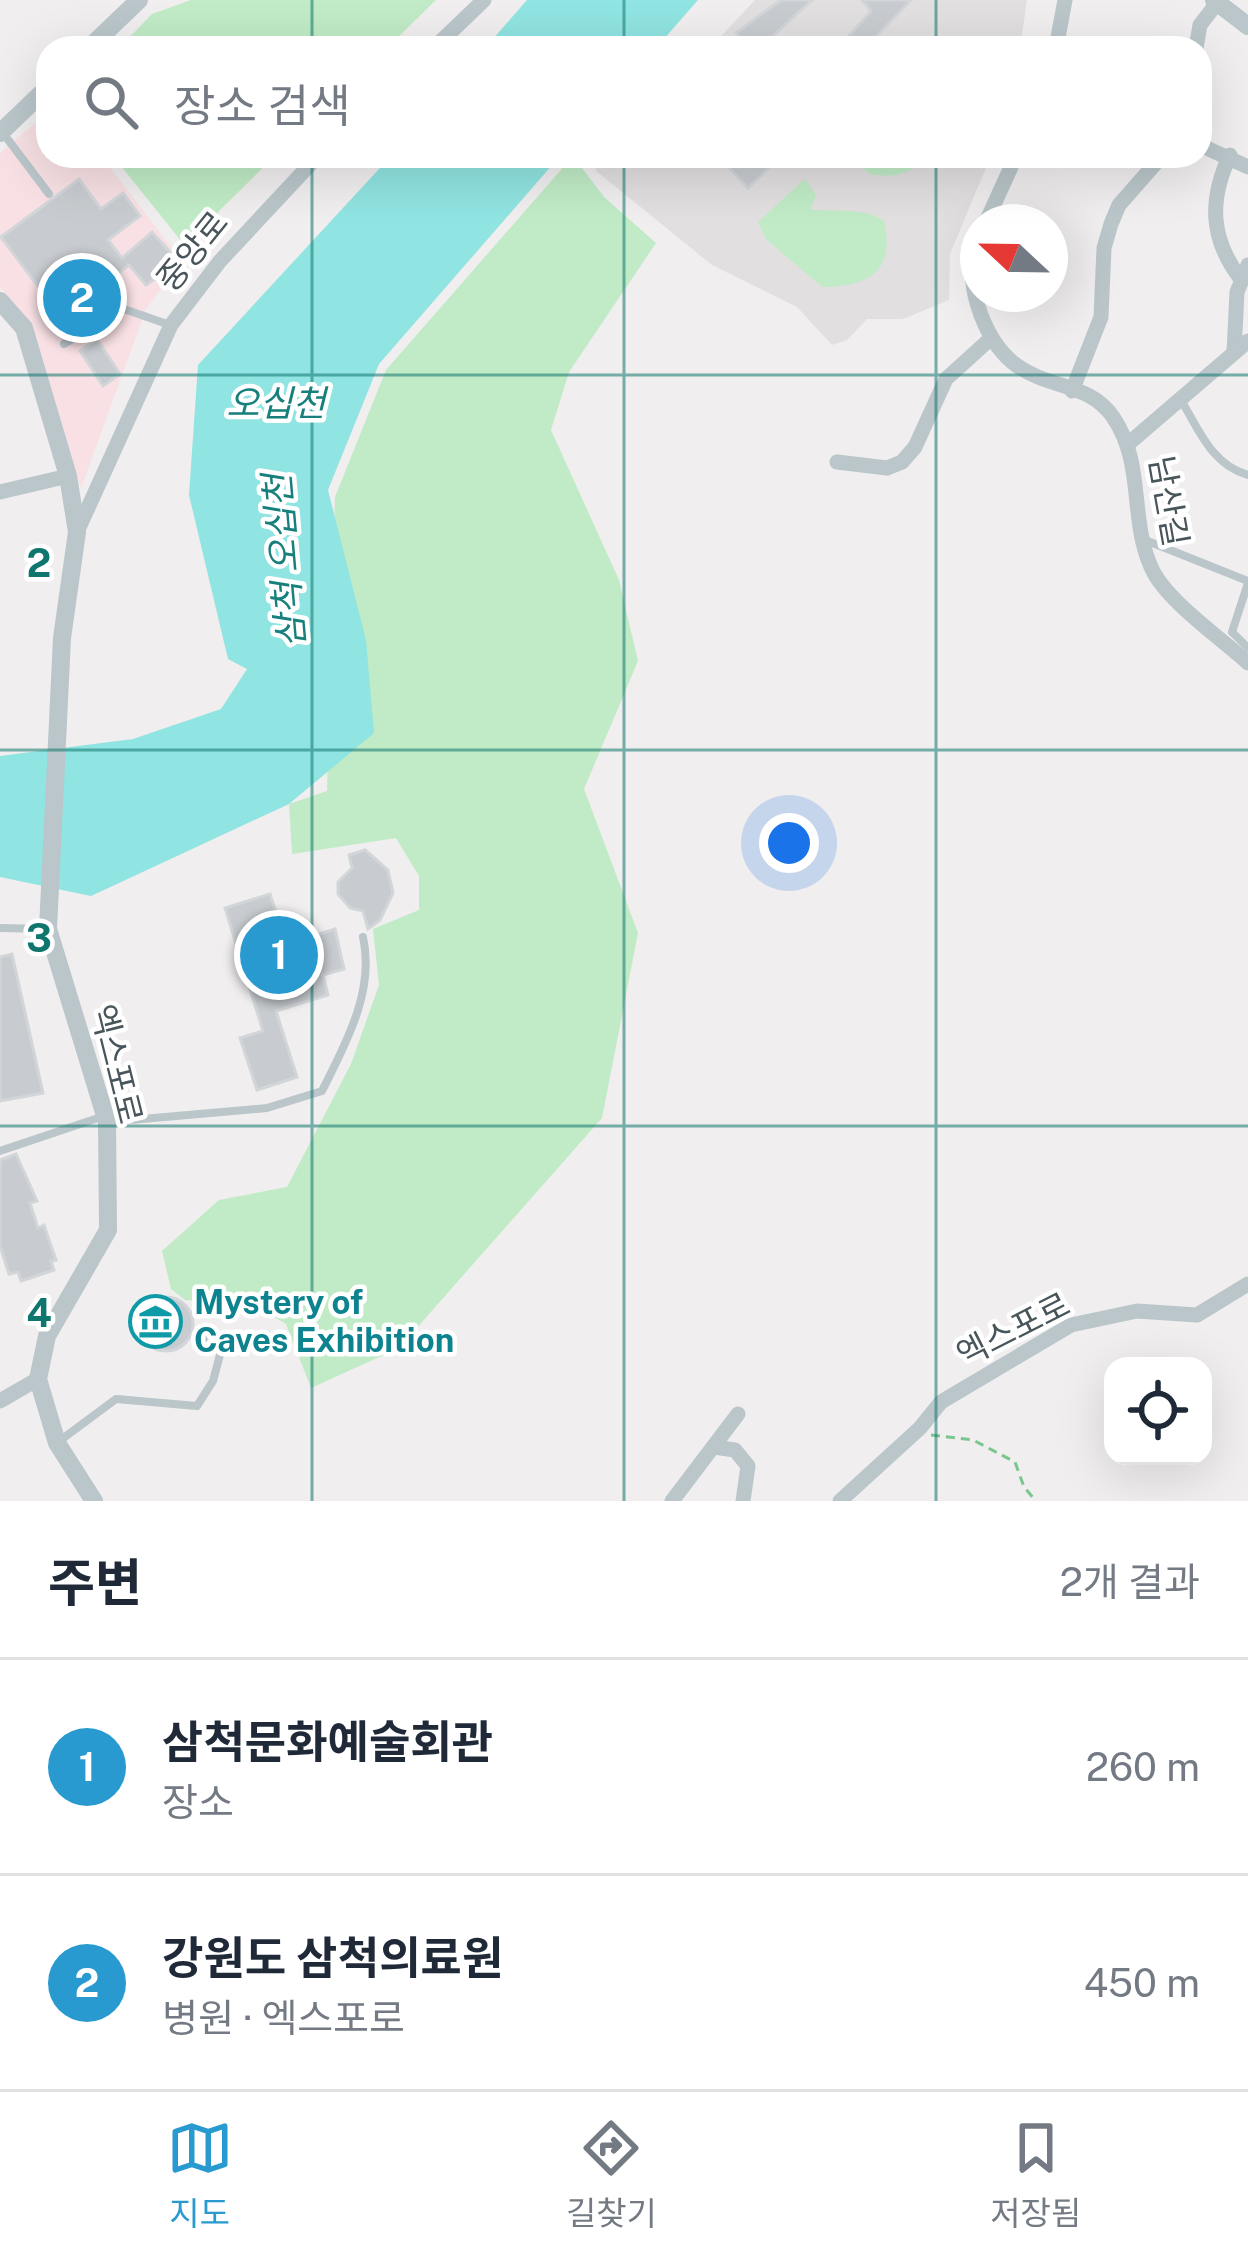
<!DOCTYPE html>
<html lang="ko">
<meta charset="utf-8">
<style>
:root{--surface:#fff;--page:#f6f6f7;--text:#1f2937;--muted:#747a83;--line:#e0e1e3;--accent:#289ad0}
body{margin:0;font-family:"Public Sans","Noto Sans KR",sans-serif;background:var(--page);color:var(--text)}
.controls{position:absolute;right:36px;bottom:36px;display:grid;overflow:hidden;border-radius:24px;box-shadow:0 12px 48px #0002}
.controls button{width:108px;height:108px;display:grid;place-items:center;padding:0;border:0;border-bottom:3px solid var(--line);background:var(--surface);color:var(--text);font:60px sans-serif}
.compass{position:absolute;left:960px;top:204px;width:108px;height:108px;border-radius:50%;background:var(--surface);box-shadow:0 12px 48px #0002;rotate:292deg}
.you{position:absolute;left:789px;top:843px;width:42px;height:42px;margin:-30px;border:9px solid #fff;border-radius:50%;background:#1a73e8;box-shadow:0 0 0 18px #1a73e833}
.badge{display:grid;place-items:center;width:78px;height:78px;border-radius:50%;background:var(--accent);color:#fff;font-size:39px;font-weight:700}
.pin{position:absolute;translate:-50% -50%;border:6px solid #fff;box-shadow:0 3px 12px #0006}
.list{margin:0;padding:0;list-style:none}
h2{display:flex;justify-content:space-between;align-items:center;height:156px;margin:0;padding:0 48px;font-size:51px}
h2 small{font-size:39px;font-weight:400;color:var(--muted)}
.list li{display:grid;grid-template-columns:78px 1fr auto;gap:36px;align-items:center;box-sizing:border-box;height:216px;padding:0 48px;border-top:3px solid var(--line)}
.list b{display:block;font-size:45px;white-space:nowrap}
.list p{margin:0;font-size:39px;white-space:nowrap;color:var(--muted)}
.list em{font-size:39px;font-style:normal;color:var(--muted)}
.icon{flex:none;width:66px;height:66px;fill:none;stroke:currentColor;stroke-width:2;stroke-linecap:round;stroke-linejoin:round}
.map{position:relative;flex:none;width:1248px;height:1501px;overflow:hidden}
.search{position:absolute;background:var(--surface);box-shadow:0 12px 48px #0002;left:36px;right:36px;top:36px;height:132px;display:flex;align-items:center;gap:30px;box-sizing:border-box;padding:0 42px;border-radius:36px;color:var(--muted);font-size:45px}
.sheet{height:588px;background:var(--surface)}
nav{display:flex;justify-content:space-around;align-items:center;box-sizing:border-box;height:168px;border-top:3px solid var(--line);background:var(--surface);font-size:33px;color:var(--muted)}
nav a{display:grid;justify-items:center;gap:6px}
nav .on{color:var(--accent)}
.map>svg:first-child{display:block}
.education{fill:#e1dfe0}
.medical{fill:#f8e0e4}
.green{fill:#c0ebc6}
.water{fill:#90e4e1}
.building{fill:#c8ccd0;stroke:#d2d6d9;stroke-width:3}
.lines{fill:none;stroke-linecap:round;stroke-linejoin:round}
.path{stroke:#7bc68e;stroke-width:3;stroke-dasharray:9 6;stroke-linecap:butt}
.service{stroke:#bac6ca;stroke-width:8}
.minor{stroke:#bac6ca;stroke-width:15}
.tertiary{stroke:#bac6ca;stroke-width:18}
.grid{fill:none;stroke:#0f766e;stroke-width:3;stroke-opacity:0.55}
.labels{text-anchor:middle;stroke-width:9;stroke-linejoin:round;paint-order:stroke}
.street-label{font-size:33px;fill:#48555a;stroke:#fff}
.culture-label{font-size:33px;font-weight:bold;fill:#0d838f;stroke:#fff;text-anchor:start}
.water-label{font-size:36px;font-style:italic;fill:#17807c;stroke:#fff}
.grid-label{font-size:39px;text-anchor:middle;font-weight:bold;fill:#0f766e;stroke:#fff;stroke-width:9;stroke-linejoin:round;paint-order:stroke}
</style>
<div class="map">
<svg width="1248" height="1501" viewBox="0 0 1248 1501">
<rect width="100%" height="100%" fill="#f0eeee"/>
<g class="education">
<path d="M755 0H1027L1020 48H710Z"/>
<path d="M608 156H991L950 254 949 300 903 319H867L847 340 832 345 797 307 712 265 595 170Z"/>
</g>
<path class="medical" d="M48 112V156H101L182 261 146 309 81 488 33 327 0 287V153Z"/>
<g class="green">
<path d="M191 0H436L387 48H119L152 14Z"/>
<path d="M113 156H275L220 210 190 252Z"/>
<path d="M573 156 604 197 656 243 569 372 551 430 619 580 638 661 584 789 638 933 602 1118 399 1348 311 1388 286 1324 255 1305 185 1300 171 1289 162 1251 219 1200 287 1187 351 1064 379 985 373 929 419 910V876L396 838 292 854 289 804 327 791 335 497 386 370Z"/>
<path d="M852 156H931C912 173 894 179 869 174Z"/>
<path d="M805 179 816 195 811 209C833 213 864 206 884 221 896 272 867 287 822 287L766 239 758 222Z"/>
</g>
<g class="water">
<path d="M527 0H698L656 48H485Z"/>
<path d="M391 156H560L379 364 328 490 366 640 374 733 289 804 91 896 0 877V756L133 739 221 709 247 669 228 659 189 495 198 365Z"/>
</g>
<g class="building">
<path d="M781 0H812L760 48H750L736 33Z"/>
<path d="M862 0H911L865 48H838L871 11Z"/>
<path d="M718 156H781L748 188Z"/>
<path d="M79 179 101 209 123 193 140 216 108 240 122 258 152 232 179 262 146 285 129 265 61 317 1 237Z"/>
<path d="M97 339 120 374 103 386 80 351Z"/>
<path d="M365 850 388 870 393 893 380 920 368 929 363 911 350 908 338 894V882L352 868 349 855Z"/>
<path d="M270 894 282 931 311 930 313 936 335 929 344 969 323 975 328 995 276 1011 297 1077 257 1090 240 1038 263 1031 225 908Z"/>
<path d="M12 954 43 1093 0 1101V957Z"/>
<path d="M16 1154 37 1201 30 1203 38 1228 44 1225 56 1260 51 1261 54 1270 21 1281 18 1272 9 1274 0 1246V1160Z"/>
<circle cx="166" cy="1324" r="27"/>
</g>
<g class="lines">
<path class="path" d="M931 1435 973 1440 1015 1462 1024 1487 1036 1501"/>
<g class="service">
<path d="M3 133 49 194"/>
<path d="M64 344 121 308 170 325"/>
<path d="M1181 400C1199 430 1212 465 1248 475"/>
<path d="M1145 540 1248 581"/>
<path d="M1248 583 1232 632 1248 648"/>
<path d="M0 928 46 929"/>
<path d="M108 1122 267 1108 322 1091C346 1043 375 991 363 937"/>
<path d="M0 1151 101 1117"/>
<path d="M58 1442 116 1399 197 1406 213 1381 221 1351 206 1336"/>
</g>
<g class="minor">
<path d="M434 48 484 0"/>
<path d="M1056 48 1065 0"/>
<path d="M1196 48 1200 25 1217 3"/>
<path d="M1200 145 1248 167"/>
<path d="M1230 155C1209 200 1210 238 1240 278"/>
<path d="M986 222 1016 156"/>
<path d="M978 244C969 270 972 291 981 315 1014 402 1079 368 1113 417 1145 464 1129 517 1151 567 1165 600 1221 638 1248 663"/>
<path d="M1234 352 1237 292 1248 265"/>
<path d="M1072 391 1101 317 1104 248 1111 224 1119 205 1162 156"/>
<path d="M1128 444 1248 341"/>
<path d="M837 462 887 468 902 462 915 447 946 379 989 340"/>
<path d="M0 492 68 476"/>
<path d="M77 532 171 325 220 261 318 156"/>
<path d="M0 1401 38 1379"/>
<path d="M714 1447 735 1450 748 1466 743 1501"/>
<path d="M672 1501 738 1414"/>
<path d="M840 1501 920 1428 941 1402 1071 1325 1137 1311 1197 1315 1248 1284"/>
</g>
<g class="tertiary">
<path d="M1214 0 1248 26"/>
<path d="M89 48 139 0"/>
<path d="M0 133 48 87"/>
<path d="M0 301 24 328 68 476 77 532 62 638 48 929 107 1122 108 1230 47 1336 38 1379 57 1443 94 1501"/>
</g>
</g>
<path class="grid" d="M312 0V48M624 0V48M936 0V48M312 156V1501M624 156V1501M936 156V1501M0 375H1248M0 750H1248M0 1126H1248"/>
<defs>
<symbol id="museum-ring" viewBox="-11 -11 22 22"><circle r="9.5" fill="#fff" stroke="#0f9aa8" stroke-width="1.5"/><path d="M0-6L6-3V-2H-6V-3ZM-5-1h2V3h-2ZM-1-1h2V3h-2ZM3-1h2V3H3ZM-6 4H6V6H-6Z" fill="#0f9aa8"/></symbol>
</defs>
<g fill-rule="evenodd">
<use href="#museum-ring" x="126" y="1292" width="59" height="59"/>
</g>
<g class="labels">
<g class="street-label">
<text transform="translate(192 251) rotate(-51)" y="12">중앙로</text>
<text transform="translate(1169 501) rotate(80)" y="12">남산길</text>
<text transform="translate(117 1064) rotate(76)" y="12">엑스포로</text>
<text transform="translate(1013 1329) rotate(-27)" y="12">엑스포로</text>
</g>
<g class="culture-label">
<text x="194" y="1314">Mystery of<tspan x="194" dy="38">Caves Exhibition</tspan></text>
</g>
<g class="water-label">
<text x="276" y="416">오십천</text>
<text transform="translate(284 561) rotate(-95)" y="13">삼척 오십천</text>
</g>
</g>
<g class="grid-label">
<text x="39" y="577">2</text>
<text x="39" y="952">3</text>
<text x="39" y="1327">4</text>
</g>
</svg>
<div class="controls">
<button><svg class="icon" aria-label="locate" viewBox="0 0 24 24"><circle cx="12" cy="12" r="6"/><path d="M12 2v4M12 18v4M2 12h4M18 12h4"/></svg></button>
</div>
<svg class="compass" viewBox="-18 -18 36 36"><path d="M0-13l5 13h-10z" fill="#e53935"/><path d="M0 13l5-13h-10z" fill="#747a83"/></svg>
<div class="you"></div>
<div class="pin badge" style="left:279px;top:955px">1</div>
<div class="pin badge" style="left:82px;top:298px">2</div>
<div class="search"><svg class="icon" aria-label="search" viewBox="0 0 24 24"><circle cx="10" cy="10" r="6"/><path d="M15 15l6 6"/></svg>장소 검색</div>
</div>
<section class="sheet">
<h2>주변<small>2개 결과</small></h2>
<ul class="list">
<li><span class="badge">1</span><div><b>삼척문화예술회관</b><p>장소</p></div><em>260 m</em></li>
<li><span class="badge">2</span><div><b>강원도 삼척의료원</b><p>병원 · 엑스포로</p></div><em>450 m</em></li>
</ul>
</section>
<nav>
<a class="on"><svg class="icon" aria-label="map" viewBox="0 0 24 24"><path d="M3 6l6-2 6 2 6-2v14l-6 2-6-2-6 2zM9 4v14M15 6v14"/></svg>지도</a>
<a><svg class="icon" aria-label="directions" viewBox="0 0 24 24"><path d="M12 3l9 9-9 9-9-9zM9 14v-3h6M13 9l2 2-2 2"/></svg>길찾기</a>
<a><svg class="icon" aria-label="saved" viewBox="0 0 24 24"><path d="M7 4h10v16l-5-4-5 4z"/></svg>저장됨</a>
</nav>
